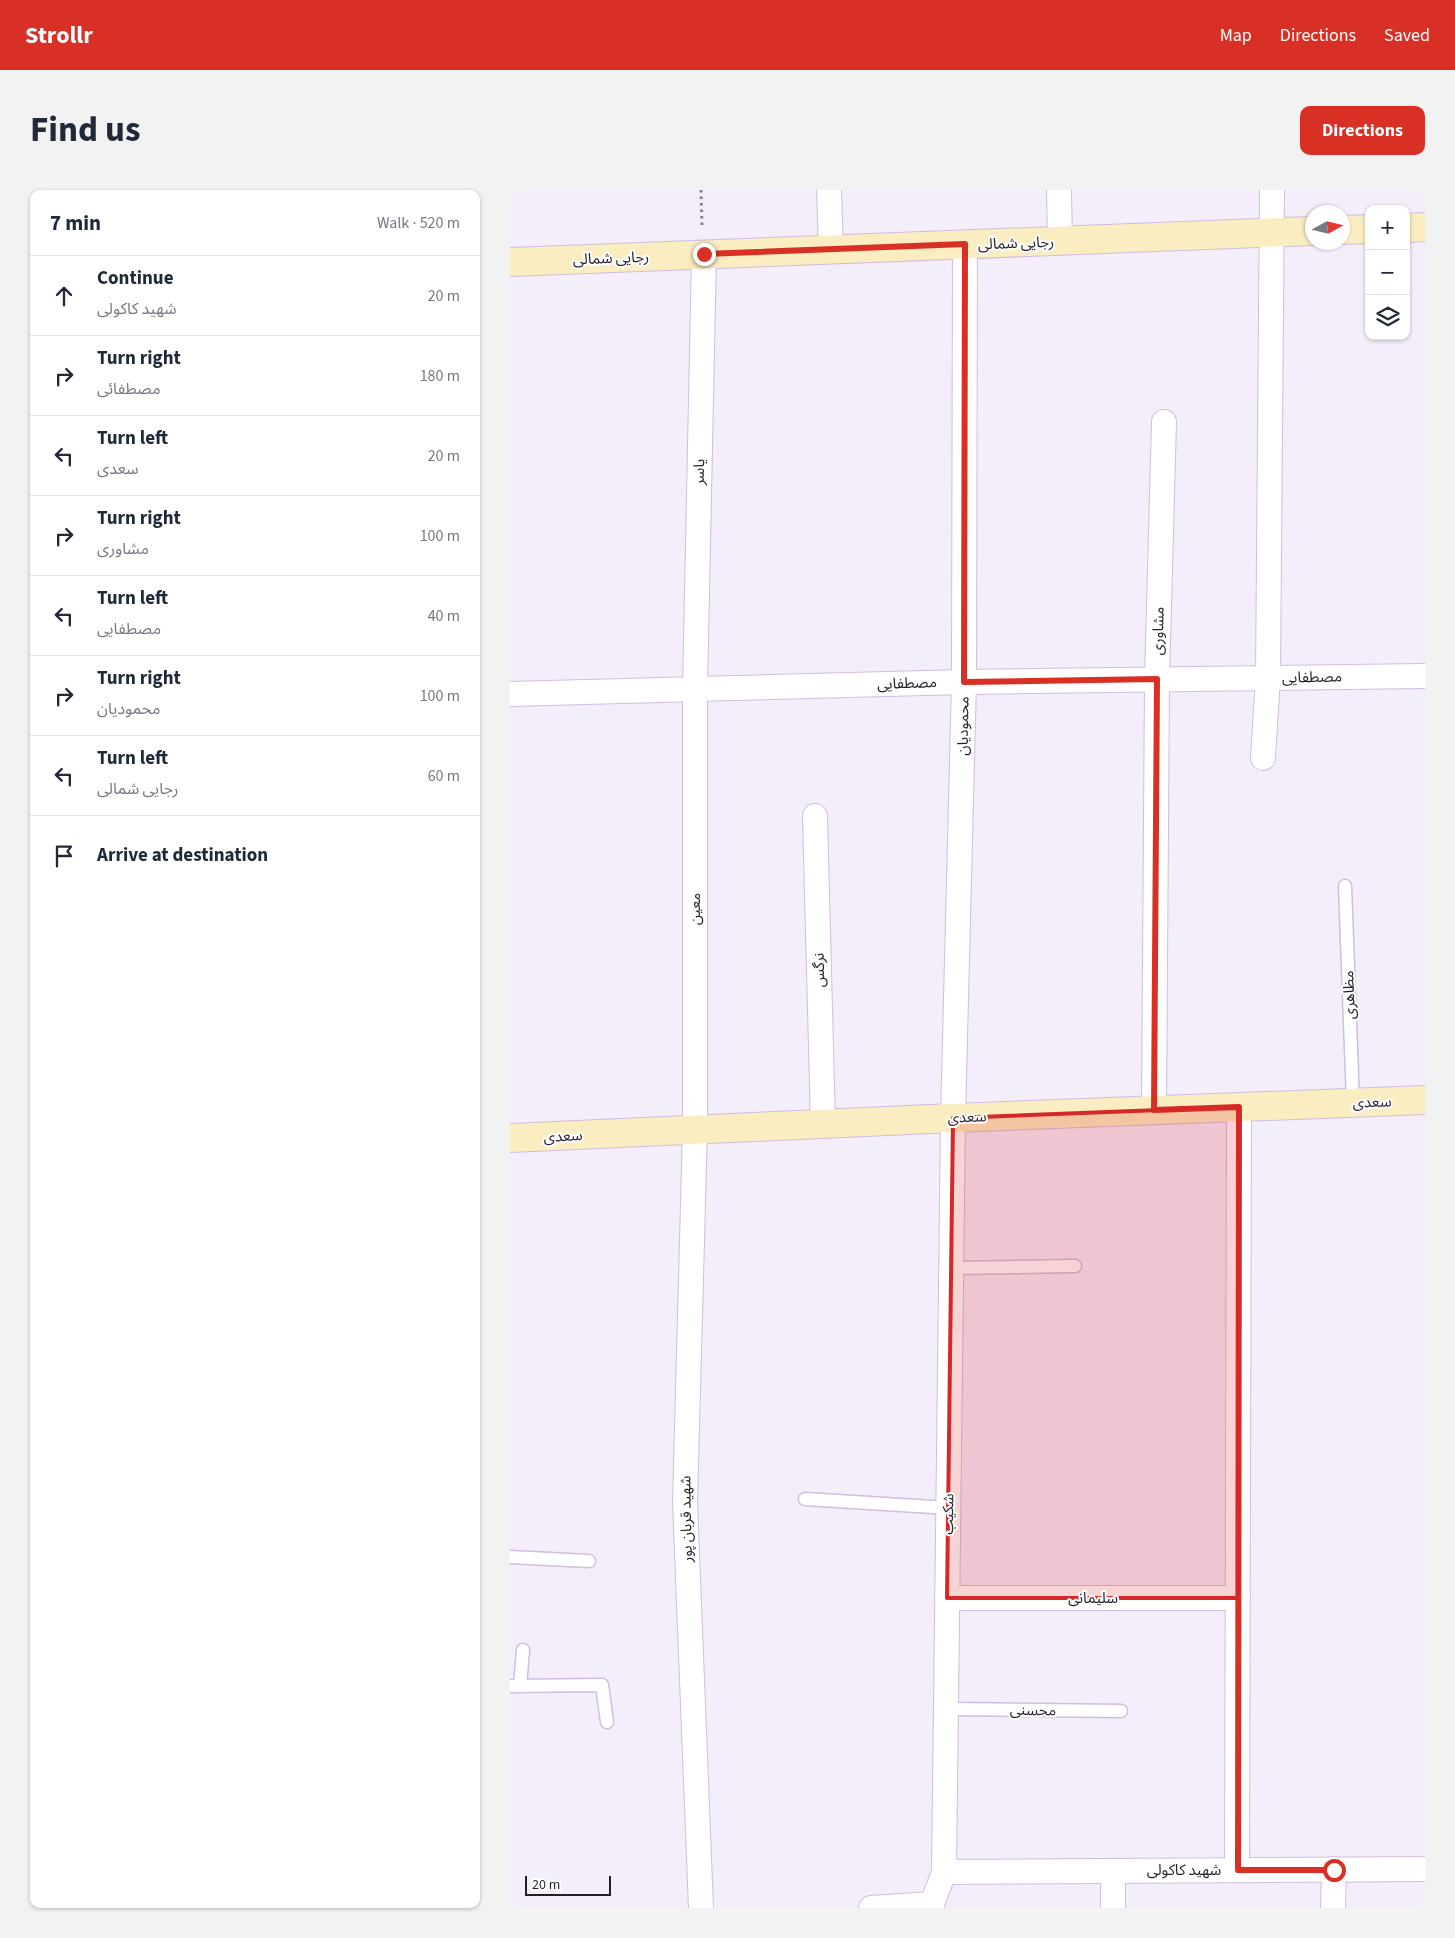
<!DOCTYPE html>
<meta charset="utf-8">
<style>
:root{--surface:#fff;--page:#f2f2f3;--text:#1f2937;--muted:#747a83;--line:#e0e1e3;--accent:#d93025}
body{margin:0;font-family:"Source Sans 3","Noto Sans Arabic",sans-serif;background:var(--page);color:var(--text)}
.controls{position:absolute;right:15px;top:15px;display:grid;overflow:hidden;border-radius:10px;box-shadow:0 1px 4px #0004}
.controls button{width:45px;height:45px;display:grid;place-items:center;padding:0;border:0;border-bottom:1px solid var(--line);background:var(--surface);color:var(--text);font:25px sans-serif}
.compass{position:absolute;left:795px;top:15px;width:45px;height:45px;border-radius:50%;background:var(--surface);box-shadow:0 1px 4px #0004;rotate:82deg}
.scale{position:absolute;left:15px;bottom:12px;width:86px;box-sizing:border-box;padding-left:5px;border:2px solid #241e29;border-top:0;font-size:14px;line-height:18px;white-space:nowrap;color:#241e29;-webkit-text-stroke:4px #fff;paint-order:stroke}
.stop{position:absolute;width:15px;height:15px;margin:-11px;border:4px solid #d93025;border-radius:50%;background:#fff}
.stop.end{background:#d93025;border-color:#fff;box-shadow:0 1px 5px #0008}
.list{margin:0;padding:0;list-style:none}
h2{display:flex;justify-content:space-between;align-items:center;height:65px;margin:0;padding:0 20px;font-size:21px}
h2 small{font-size:16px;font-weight:400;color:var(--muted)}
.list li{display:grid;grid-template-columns:32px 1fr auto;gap:15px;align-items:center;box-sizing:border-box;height:80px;padding:0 20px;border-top:1px solid var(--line)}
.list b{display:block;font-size:19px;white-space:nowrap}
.list p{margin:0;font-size:16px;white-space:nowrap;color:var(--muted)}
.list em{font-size:16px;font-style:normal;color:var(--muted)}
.icon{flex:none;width:28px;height:28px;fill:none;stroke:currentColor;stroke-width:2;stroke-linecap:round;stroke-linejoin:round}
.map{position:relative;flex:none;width:915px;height:1718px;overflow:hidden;border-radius:10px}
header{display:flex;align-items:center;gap:30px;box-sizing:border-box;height:70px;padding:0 25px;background:var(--accent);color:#fff}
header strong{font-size:24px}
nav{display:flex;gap:28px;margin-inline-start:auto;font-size:18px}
.intro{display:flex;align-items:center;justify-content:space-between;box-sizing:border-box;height:120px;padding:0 30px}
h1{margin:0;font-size:35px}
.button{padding:12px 22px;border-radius:10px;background:var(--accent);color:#fff;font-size:18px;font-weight:700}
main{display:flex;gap:30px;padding:0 30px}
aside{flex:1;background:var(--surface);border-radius:10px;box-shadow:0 1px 4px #0004}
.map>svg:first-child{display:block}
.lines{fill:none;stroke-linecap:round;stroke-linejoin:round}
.lane-casing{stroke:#d0bede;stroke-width:15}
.street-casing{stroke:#d0bede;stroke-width:26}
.secondary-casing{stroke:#d0bede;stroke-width:30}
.path{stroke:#847e8a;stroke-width:3;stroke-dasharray:2.5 4;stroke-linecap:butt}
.lane{stroke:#fff;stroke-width:12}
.street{stroke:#fff;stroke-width:24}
.secondary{stroke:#faedc2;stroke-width:28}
.route{stroke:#d93025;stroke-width:6}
.marked{fill:#d62828;fill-opacity:0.2;stroke:#d62828;stroke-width:4;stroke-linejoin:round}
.labels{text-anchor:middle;stroke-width:4;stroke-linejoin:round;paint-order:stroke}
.street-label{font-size:15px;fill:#241e29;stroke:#fff}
</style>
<header>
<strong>Strollr</strong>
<nav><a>Map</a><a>Directions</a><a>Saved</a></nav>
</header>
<div class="intro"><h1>Find us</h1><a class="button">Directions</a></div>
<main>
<aside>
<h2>7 min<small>Walk · 520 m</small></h2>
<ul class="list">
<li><svg class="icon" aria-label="ahead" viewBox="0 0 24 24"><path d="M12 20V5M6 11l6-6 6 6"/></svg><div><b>Continue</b><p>شهید کاکولی</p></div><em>20 m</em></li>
<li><svg class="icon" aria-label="right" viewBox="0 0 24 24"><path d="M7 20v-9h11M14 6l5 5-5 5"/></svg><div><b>Turn right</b><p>مصطفائی</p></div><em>180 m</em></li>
<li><svg class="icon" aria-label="left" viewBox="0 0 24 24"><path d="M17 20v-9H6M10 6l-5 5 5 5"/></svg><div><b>Turn left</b><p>سعدی</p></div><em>20 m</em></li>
<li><svg class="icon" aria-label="right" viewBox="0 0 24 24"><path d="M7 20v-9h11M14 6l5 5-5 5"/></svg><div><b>Turn right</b><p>مشاوری</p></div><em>100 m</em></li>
<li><svg class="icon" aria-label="left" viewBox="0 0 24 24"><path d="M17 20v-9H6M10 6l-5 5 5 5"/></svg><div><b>Turn left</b><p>مصطفایی</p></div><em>40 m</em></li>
<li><svg class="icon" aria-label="right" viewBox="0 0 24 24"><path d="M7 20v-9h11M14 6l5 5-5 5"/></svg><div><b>Turn right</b><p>محمودیان</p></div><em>100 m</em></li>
<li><svg class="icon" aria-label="left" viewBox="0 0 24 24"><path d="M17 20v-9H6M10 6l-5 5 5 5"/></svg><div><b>Turn left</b><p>رجایی شمالی</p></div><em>60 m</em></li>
<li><svg class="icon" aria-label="arrive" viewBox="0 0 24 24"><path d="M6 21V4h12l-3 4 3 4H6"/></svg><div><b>Arrive at destination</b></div></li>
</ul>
</aside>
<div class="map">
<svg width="915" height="1718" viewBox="0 0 915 1718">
<rect width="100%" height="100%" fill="#f4edfa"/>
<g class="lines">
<defs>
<g id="lane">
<path d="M835 696 843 913"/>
<path d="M442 1078 565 1076"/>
<path d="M295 1309 439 1318"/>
<path d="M0 1367 79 1371"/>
<path d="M0 1496 92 1495 97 1532"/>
<path d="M10 1496 13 1460"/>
<path d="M436 1519 611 1521"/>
</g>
<g id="street">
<path d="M319 0 321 59"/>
<path d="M549 0 550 51"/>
<path d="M0 504 454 492 915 486"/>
<path d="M753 568 758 488 762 0"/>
<path d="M305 626 313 934"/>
<path d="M644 920 647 489 654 232"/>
<path d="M437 1408H728"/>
<path d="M727 1680 729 917"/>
<path d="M603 1681V1718"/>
<path d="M434 1682 915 1679"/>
<path d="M191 1718 175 1312 185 939V499L194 64"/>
<path d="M361 1718 422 1714"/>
<path d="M422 1718V1714L434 1682 443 928 454 492 455 54"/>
<path d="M823 1718 824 1679"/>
</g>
<g id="secondary">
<path d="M896 38 915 37"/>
<path d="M832 40 859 39"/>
<path d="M0 72 802 41"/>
<path d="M0 948 443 928 915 910"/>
</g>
</defs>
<use href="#lane" class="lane-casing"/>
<use href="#street" class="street-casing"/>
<use href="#secondary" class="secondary-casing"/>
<path class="path" d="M191 0 192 36"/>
<use href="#lane" class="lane"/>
<use href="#street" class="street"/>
<use href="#secondary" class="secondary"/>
</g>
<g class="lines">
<path class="route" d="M194 64 455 54 454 492 647 489 644 920 729 917 728 1680H824"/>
</g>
<path class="marked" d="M729 917 728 1408H437L443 928Z"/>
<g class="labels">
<g class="street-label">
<text transform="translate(506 53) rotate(-2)" y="5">رجایی شمالی</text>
<text transform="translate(101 68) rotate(-2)" y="5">رجایی شمالی</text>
<text transform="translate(189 282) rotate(-89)" y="5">یاسر</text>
<text transform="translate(648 441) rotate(-88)" y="5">مشاوری</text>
<text transform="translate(802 487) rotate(-1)" y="5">مصطفایی</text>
<text transform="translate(397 493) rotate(-2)" y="5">مصطفایی</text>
<text transform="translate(453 536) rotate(-89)" y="5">محمودیان</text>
<text transform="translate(185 719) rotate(-90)" y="5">معین</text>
<text transform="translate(309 780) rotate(-91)" y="5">نرگس</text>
<text transform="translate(839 805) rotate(-92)" y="5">مظاهری</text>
<text transform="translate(862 912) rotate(-2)" y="5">سعدی</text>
<text transform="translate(457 927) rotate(-2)" y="5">سعدی</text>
<text transform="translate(53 946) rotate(-3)" y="5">سعدی</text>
<text transform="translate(438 1324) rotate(-89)" y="5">شکیب</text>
<text transform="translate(176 1329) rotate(-91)" y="5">شهید قربان پور</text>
<text x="583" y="1413">سلیمانی</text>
<text transform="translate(523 1520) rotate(1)" y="5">محسنی</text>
<text x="674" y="1685">شهید کاکولی</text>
</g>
</g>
</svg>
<div class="controls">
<button>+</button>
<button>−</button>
<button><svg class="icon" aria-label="layers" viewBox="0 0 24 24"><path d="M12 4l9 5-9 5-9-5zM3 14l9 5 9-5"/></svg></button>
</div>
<svg class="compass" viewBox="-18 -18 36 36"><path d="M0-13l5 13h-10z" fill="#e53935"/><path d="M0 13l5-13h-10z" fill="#747a83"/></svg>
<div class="scale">20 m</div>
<div class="stop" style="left:824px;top:1680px"></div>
<div class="stop end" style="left:194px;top:64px"></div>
</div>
</main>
